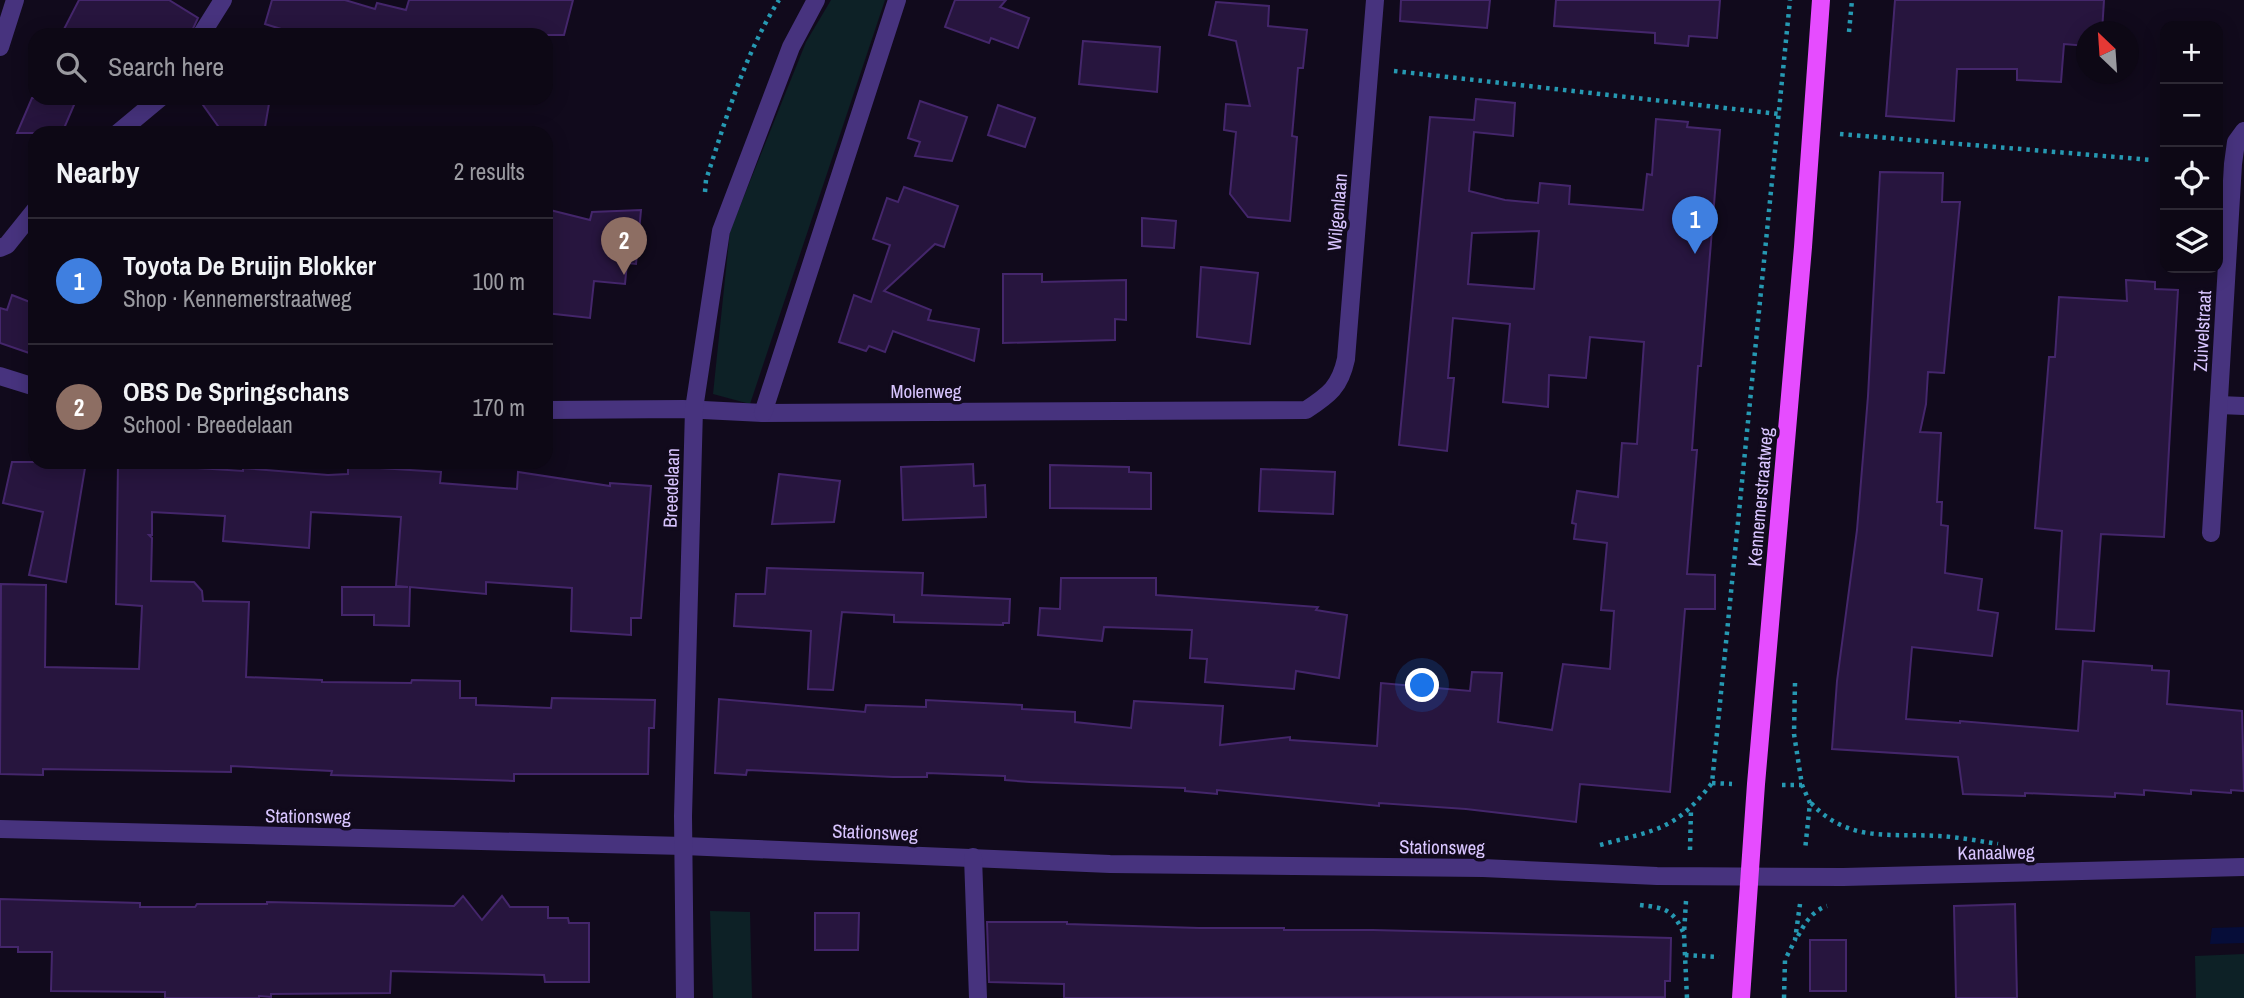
<!DOCTYPE html>
<meta charset="utf-8">
<style>
:root{--surface:#0d0815;--page:#1b1622;--text:#f1f3f6;--muted:#9a9aa0;--line:#2d2934;--accent:#00a0f0}
body{margin:0;font-family:"Archivo Narrow",sans-serif;background:var(--page);color:var(--text)}
.controls{position:absolute;right:21px;top:21px;display:grid;overflow:hidden;border-radius:14px;box-shadow:0 4px 18px #0003}
.controls button{width:63px;height:63px;display:grid;place-items:center;padding:0;border:0;border-bottom:2px solid var(--line);background:var(--surface);color:var(--text);font:35px sans-serif}
.compass{position:absolute;left:2076px;top:21px;width:63px;height:63px;border-radius:50%;background:var(--surface);box-shadow:0 4px 18px #0003;rotate:335deg}
.you{position:absolute;left:1423px;top:686px;width:24px;height:24px;margin:-18px;border:5px solid #fff;border-radius:50%;background:#1a73e8;box-shadow:0 0 0 10px #1a73e833}
.badge{display:grid;place-items:center;width:46px;height:46px;border-radius:50%;background:var(--accent);color:#fff;font-size:23px;font-weight:700}
.pin{position:absolute;translate:-50% -58px;filter:drop-shadow(0 2px 4px #0008)}
.pin::after{content:'';position:absolute;top:37px;width:24px;height:21px;background:inherit;clip-path:polygon(0 0,100% 0,50% 100%)}
.list{margin:0;padding:0;list-style:none}
h2{display:flex;justify-content:space-between;align-items:center;height:91px;margin:0;padding:0 28px;font-size:30px}
h2 small{font-size:23px;font-weight:400;color:var(--muted)}
.list li{display:grid;grid-template-columns:46px 1fr auto;gap:21px;align-items:center;box-sizing:border-box;height:126px;padding:0 28px;border-top:2px solid var(--line)}
.list b{display:block;font-size:26px;white-space:nowrap}
.list p{margin:0;font-size:23px;white-space:nowrap;color:var(--muted)}
.list em{font-size:23px;font-style:normal;color:var(--muted)}
.icon{flex:none;width:38px;height:38px;fill:none;stroke:currentColor;stroke-width:2;stroke-linecap:round;stroke-linejoin:round}
.map{position:relative;flex:none;width:2244px;height:998px;overflow:hidden}
.search{position:absolute;background:var(--surface);box-shadow:0 4px 18px #0003;left:28px;top:28px;width:525px;height:77px;display:flex;align-items:center;gap:18px;box-sizing:border-box;padding:0 24px;border-radius:21px;color:var(--muted);font-size:26px}
.panel{position:absolute;background:var(--surface);box-shadow:0 4px 18px #0003;left:28px;top:126px;width:525px;height:343px;border-radius:21px}
.map>svg:first-child{display:block}
.green{fill:#0d2126}
.water{fill:#060d39}
.building{fill:#27153e;stroke:#44266b;stroke-width:2;fill-rule:evenodd}
.lines{fill:none;stroke-linecap:round;stroke-linejoin:round}
.path{stroke:#2699b2;stroke-width:4.5;stroke-dasharray:3.5 5;stroke-linecap:butt}
.minor{stroke:#47337e;stroke-width:18}
.major{stroke:#e64cff;stroke-width:18}
.labels{text-anchor:middle;stroke-width:7;stroke-linejoin:round;paint-order:stroke}
.street-label{font-size:19px;fill:#d9c5ff;stroke:#110a1c}
</style>
<div class="map">
<svg width="2244" height="998" viewBox="0 0 2244 998">
<rect width="100%" height="100%" fill="#110a1c"/>
<g class="green">
<path d="M831 0H885L750 404 713 394 730 231 806 42Z"/>
<path d="M710 911 750 912 752 998H713Z"/>
<path d="M2244 954V998H2196L2195 956Z"/>
</g>
<path class="water" d="M2244 927V943L2210 944 2212 928Z"/>
<g class="building">
<path d="M79 0H169L198 18 190 35H61Z"/>
<path d="M272 0H345L375 9 377 3 406 10 409 0H573L564 35H279L281 29 265 24Z"/>
<path d="M955 0H1006L1000 7 1029 18 1018 48 991 38 989 43 945 27Z"/>
<path d="M1401 0H1490L1487 28 1400 21Z"/>
<path d="M1556 0H1720L1717 38 1689 36 1688 46 1655 43V33L1554 26Z"/>
<path d="M1895 0H2104L2102 32H2087V46L2064 44 2061 82 2017 80V69H1957L1954 121 1886 116Z"/>
<path d="M1216 2 1269 6 1268 26 1307 30 1303 68H1298L1292 136 1297 137 1290 221 1248 217 1230 194 1236 132 1224 130 1226 104 1250 106 1236 41 1209 35Z"/>
<path d="M1083 41 1160 47 1157 92 1079 84Z"/>
<path d="M32 98H77L62 133H17Z"/>
<path d="M198 98H270L264 133H223Z"/>
<path d="M1476 99 1515 103 1513 136 1474 132 1469 191 1505 200 1538 203 1540 183 1570 186 1569 204 1643 210 1647 174 1652 175 1656 119 1688 122 1687 127 1720 130 1701 366H1698L1692 450H1697L1687 574 1715 575V609H1685L1670 792 1580 784 1576 822 1466 809 1379 803V806L1217 790V794L1185 791V788L1030 782 1005 780V776L927 773V777H893L747 770 746 775 715 773 719 699 865 712 866 705 926 707V700L1022 705V709L1075 712V722L1131 728 1134 701 1223 706 1220 745 1290 737V740L1377 746 1381 683 1470 691 1472 672 1502 673 1498 722 1552 730 1563 664 1610 669 1614 611 1601 610 1607 543 1574 539 1576 524 1572 523 1577 491 1618 497 1622 443 1637 444 1644 342 1590 337 1586 378 1549 375 1548 407 1503 402 1510 324 1453 318 1448 378H1454L1447 451 1399 445 1430 117 1474 120ZM1539 231 1534 289 1468 284 1472 233Z"/>
<path d="M920 101 967 117 952 161 915 156 920 142 908 138Z"/>
<path d="M998 105 1035 118 1025 147 988 135Z"/>
<path d="M1880 172 1943 173 1942 202H1960L1944 373 1928 372 1926 404 1920 432 1941 433 1937 502H1942L1941 525 1948 526 1945 573 1982 579 1978 610 1998 613 1992 656 1912 647 1906 719 1960 723V721L2078 731 2083 661 2152 666V670L2169 671 2167 704 2242 711 2244 791 2231 790V793L2191 790V794L2144 790V795L2115 793V797L2025 793V796L1963 794 1958 757 1832 749 1837 681 1857 530 1868 396Z"/>
<path d="M904 187 958 206 944 247 935 244 884 291 931 310 928 320 979 329 974 361 893 331 885 352 869 346 866 351 839 342 854 295 871 302 890 245 873 239 887 198 898 202Z"/>
<path d="M546 209 590 220 592 212 641 210 636 264 627 263 625 284 594 281 590 318 546 313Z"/>
<path d="M1142 218 1176 221 1174 248 1142 246Z"/>
<path d="M1201 267 1258 273 1250 344 1197 337Z"/>
<path d="M1003 274H1042V282L1126 280V320L1115 319V340L1003 343Z"/>
<path d="M2126 280 2155 282V289L2178 290 2164 537 2101 534 2094 631 2056 629 2062 531 2035 528 2049 357H2055L2059 297 2127 301Z"/>
<path d="M12 295 35 304V355L0 343V308L7 310Z"/>
<path d="M12 462H86L66 582 29 575 43 512 3 503Z"/>
<path d="M118 463 243 471V468L328 475 348 474V466L441 472 440 483 517 489 518 472 610 486V483L651 486 641 618H631V635L571 631 572 588 486 582V594L410 587 409 626 374 625V615H342V587H408L396 586 401 517 311 512 309 548 223 541 225 516 152 512V535H149L152 538 151 581 194 582 202 591 203 601 249 602 246 677 322 680V682L411 683 412 680 460 681V698H476V705L551 708 552 698 655 700 654 728H649L648 774H514V781L331 775 332 771 231 766V772L43 769V775L0 774 1 584 46 585 45 667 139 669 142 606 116 604Z"/>
<path d="M973 464 974 486 985 485 986 517 903 520 901 467Z"/>
<path d="M1050 465 1129 467V472L1151 473V509L1050 508Z"/>
<path d="M1261 469 1335 472 1333 514 1259 511Z"/>
<path d="M779 474 840 481 834 522 772 524Z"/>
<path d="M767 568 923 573 922 595 1010 599 1009 623H1003V625L894 622V615L842 612 833 690 808 689 811 631 734 626 736 594H765Z"/>
<path d="M1061 578H1156V595L1318 607 1316 610 1347 615 1339 678 1296 671 1294 689 1205 682 1207 659 1190 658 1192 630 1104 627 1102 641 1038 635 1040 608 1060 609Z"/>
<path d="M463 896 482 920 502 896 510 907H548V918H568L569 923H589V982H545L544 975 391 971 390 993 271 994V997L259 996V998H165V992L51 991 52 952H18V947H0V899L140 903V907H195L197 904H267V902L454 906Z"/>
<path d="M2015 904 2017 998H1956L1954 906Z"/>
<path d="M815 913H859L858 950H815Z"/>
<path d="M987 922H1067V924L1199 928H1284V930H1373L1671 938 1670 981H1665V997L1064 998V984L989 982Z"/>
<rect x="1810" y="940" width="36" height="51"/>
</g>
<g class="lines">
<g class="path">
<path d="M1849 32 1852 0"/>
<path d="M1394 71 1779 114"/>
<path d="M1840 134 2152 160"/>
<path d="M705 192 706 180C726 119 744 55 779 0"/>
<path d="M1795 683 1794 734 1802 785 1810 803 1805 850"/>
<path d="M1712 783 1732 784"/>
<path d="M1782 785H1802"/>
<path d="M1811 803C1849 843 1888 833 1939 836 1958 837 1979 841 1998 844"/>
<path d="M1600 845C1655 830 1675 831 1712 783L1790 0"/>
<path d="M1690 850 1691 809"/>
<path d="M1686 901 1684 934 1687 998"/>
<path d="M1640 905C1665 908 1673 909 1684 934"/>
<path d="M1798 936C1805 923 1812 911 1827 906"/>
<path d="M1685 955 1719 957"/>
<path d="M1784 998 1785 960 1795 940 1800 904"/>
</g>
<g class="minor">
<path d="M201 35 223 0"/>
<path d="M0 47 15 0"/>
<path d="M118 133 160 98"/>
<path d="M0 248 7 245 35 210"/>
<path d="M0 376 35 387"/>
<path d="M2219 405 2244 406"/>
<path d="M546 410 683 409 763 413 1306 410C1329 395 1340 387 1346 359L1375 0"/>
<path d="M763 413 897 0"/>
<path d="M2211 533 2233 164 2236 142 2244 131"/>
<path d="M0 829 684 846 1110 864 1483 868 1657 876 1843 877 2244 867"/>
<path d="M973 857 978 998"/>
<path d="M685 998 683 816 694 409 721 231 791 47 816 0"/>
</g>
<path class="major" d="M1741 998 1756 784 1803 247 1821 0"/>
</g>
<g class="labels">
<g class="street-label">
<text transform="translate(1337 212) rotate(-85)" y="7">Wilgenlaan</text>
<text transform="translate(2202 331) rotate(-87)" y="7">Zuivelstraat</text>
<text x="926" y="398">Molenweg</text>
<text transform="translate(671 488) rotate(-88)" y="7">Breedelaan</text>
<text transform="translate(1760 497) rotate(-85)" y="7">Kennemerstraatweg</text>
<text transform="translate(308 816) rotate(1)" y="7">Stationsweg</text>
<text transform="translate(875 832) rotate(2)" y="7">Stationsweg</text>
<text transform="translate(1442 847) rotate(1)" y="7">Stationsweg</text>
<text transform="translate(1996 852) rotate(-1)" y="7">Kanaalweg</text>
</g>
</g>
</svg>
<div class="controls">
<button>+</button>
<button>−</button>
<button><svg class="icon" aria-label="locate" viewBox="0 0 24 24"><circle cx="12" cy="12" r="6"/><path d="M12 2v4M12 18v4M2 12h4M18 12h4"/></svg></button>
<button><svg class="icon" aria-label="layers" viewBox="0 0 24 24"><path d="M12 4l9 5-9 5-9-5zM3 14l9 5 9-5"/></svg></button>
</div>
<svg class="compass" viewBox="-18 -18 36 36"><path d="M0-13l5 13h-10z" fill="#e53935"/><path d="M0 13l5-13h-10z" fill="#9a9aa0"/></svg>
<div class="you"></div>
<div class="pin badge" style="left:1695px;top:254px;background:#3f7fe0">1</div>
<div class="pin badge" style="left:624px;top:275px;background:#8d6e63">2</div>
<div class="search"><svg class="icon" aria-label="search" viewBox="0 0 24 24"><circle cx="10" cy="10" r="6"/><path d="M15 15l6 6"/></svg>Search here</div>
<section class="panel">
<h2>Nearby<small>2 results</small></h2>
<ul class="list">
<li><span class="badge" style="background:#3f7fe0">1</span><div><b>Toyota De Bruijn Blokker</b><p>Shop · Kennemerstraatweg</p></div><em>100 m</em></li>
<li><span class="badge" style="background:#8d6e63">2</span><div><b>OBS De Springschans</b><p>School · Breedelaan</p></div><em>170 m</em></li>
</ul>
</section>
</div>
